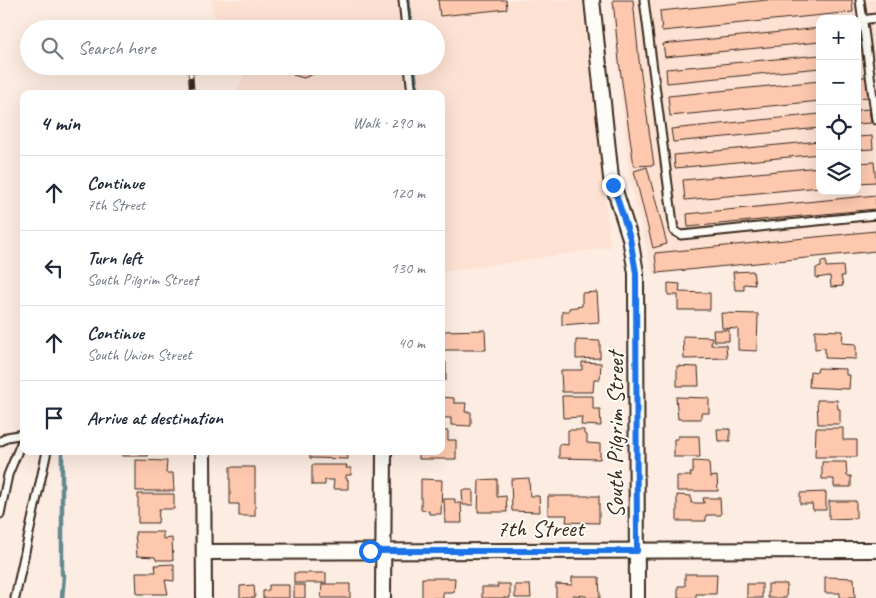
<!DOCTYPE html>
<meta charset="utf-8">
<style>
:root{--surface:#fff;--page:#f6f6f7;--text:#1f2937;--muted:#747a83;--line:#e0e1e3}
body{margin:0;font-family:Caveat,sans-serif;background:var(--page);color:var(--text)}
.controls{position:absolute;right:15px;top:15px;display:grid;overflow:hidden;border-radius:10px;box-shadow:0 5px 20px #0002}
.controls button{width:45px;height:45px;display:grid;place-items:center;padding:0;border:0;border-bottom:1px solid var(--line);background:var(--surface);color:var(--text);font:25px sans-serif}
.stop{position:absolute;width:15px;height:15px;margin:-11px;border:4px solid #1a73e8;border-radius:50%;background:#fff}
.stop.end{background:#1a73e8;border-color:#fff;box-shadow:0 1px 5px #0008}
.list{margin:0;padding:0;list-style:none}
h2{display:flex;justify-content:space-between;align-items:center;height:65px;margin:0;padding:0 20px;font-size:21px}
h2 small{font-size:16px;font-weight:400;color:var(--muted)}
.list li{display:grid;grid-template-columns:32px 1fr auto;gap:15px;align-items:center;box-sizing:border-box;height:75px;padding:0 20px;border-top:1px solid var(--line)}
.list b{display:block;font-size:19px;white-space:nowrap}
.list p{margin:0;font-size:16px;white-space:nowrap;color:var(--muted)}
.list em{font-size:16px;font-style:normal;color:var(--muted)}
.icon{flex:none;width:28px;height:28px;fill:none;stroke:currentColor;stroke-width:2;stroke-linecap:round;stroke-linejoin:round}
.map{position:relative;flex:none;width:876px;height:598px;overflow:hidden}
.search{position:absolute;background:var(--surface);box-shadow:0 5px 20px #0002;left:20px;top:20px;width:425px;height:55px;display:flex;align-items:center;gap:12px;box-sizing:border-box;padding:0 18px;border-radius:28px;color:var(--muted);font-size:19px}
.panel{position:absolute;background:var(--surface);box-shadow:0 5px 20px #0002;left:20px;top:90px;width:425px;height:365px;border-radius:10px}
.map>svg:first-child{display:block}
.built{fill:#fde1d2;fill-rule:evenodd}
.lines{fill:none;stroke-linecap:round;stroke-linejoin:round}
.stream{stroke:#638a91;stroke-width:4.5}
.building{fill:#fdc8ae;stroke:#3b2a1e}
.service-casing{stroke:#3b2a1e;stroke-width:11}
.minor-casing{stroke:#3b2a1e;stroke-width:18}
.service{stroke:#fdfcf7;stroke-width:7}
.minor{stroke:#fdfcf7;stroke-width:14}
.rail-casing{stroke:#3b2a1e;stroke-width:5.5}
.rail{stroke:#fdfcf7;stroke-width:4;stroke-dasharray:11;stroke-linecap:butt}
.route{stroke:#1a73e8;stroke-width:6}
.labels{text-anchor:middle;stroke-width:4;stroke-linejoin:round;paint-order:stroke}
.street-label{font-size:24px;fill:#3b2a1e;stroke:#fdfcf7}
</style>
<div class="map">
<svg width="876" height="598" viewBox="0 0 876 598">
<rect width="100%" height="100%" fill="#fdece1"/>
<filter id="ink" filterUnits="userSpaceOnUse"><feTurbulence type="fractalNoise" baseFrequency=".02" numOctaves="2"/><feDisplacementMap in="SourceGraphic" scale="10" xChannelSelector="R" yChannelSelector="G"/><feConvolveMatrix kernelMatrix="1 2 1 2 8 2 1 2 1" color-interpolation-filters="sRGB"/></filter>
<g filter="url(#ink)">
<g class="built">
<path d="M212 0H584L610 247 441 272V94H236L248 66H436V29H224L214 16Z"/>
<path d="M611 0H876V249L653 273 630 181ZM820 19H857V191H820Z"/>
</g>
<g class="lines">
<g class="stream">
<path d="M408 0 411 29"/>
<path d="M414 66 417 94"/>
<path d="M62 598 64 576 62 574V451"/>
</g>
</g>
<g class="building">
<path d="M438 0H506L507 9 440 16Z"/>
<path d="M613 0H633L639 60 654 165 634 166 619 61Z"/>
<path d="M767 0H852L853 12 662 31 660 11Z"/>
<path d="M820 28V42L665 57 663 44Z"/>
<path d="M820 55V68L667 83 666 69Z"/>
<path d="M289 66H316L313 74 304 78 293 75Z"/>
<path d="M857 77H866L868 97 857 98Z"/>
<path d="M820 81V101L670 116 668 96Z"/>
<path d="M869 109 871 123 857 124V110Z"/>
<path d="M820 114V128L673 142 671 129Z"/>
<path d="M872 136 873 149 857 150V137Z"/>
<path d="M820 141V154L675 168 674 155Z"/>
<path d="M874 162 876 182 857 183V163Z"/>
<path d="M647 167 667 244 653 248 634 171Z"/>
<path d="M820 167V187L685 200 683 180Z"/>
<path d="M876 195V209L688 227 687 214Z"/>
<path d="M876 231V251L657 273 655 253Z"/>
<path d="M826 261V267L843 266 844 276H841L843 286 831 287 830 276 816 278V268L821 267V262Z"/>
<path d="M753 271 755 285 744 284V290H735L733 272Z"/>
<path d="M668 283 680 284 679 292 710 293V310H678V295H668Z"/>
<path d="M597 292 599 322 562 325V311H569V308L582 306V293Z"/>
<path d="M721 313 758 314 757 351 738 350V329L722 328Z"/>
<path d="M485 330 486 350H443V331Z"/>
<path d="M713 330H729V341H714Z"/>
<path d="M815 330 843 331 842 343 856 344V359L825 358V348L815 349Z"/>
<path d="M683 336 712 337 711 345H726L727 358 684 359Z"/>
<path d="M576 340 600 341V358L576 359Z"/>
<path d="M582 362 601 363 600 379H594L593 392H562L561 370H582Z"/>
<rect x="441" y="363" width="5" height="17"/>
<path d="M677 366 698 367 699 386H677Z"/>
<path d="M818 368 846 369V375H850L849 389 809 387 810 371 817 372Z"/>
<path d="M562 396H593V409H600L601 426 581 425 582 417 563 418Z"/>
<path d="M441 397 454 398V403H466L465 412H471V426L451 425V418H441Z"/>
<path d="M676 397 709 398V413H701V419H678Z"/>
<path d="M817 400H837L838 409H840V424H818Z"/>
<path d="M816 428H843V440H857V457H815Z"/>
<path d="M717 429H730V441H718Z"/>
<path d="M568 430H584V434L587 435V443L600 444V459L559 458V444L568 445Z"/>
<path d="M441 431H448V440H456V459H419V451H441Z"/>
<path d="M678 436H699L700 457H674V439H678Z"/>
<rect x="122" y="451" width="26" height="5"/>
<path d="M310 451H347L348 459 310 458Z"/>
<path d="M136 460 167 461 166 473H173L174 491H136Z"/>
<path d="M693 461 709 462 710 477 717 476 718 491H677V476H691L690 473H693Z"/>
<path d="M822 462H846L847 476H851V487H834V479H822Z"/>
<path d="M312 465H347L346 468H351V475H346V479H348V489H333L334 480H325V485H312Z"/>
<path d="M230 467H255V516H239V504H230Z"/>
<path d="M529 478 530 496H539L540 512 512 511 511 479Z"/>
<path d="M421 479 442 480 441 514H429V511L421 510Z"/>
<path d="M497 479V497L506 496 507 512H478L479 480Z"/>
<path d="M462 490H473V505H463Z"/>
<path d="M826 492V510H813L812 504H800V493Z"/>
<path d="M138 494H174V509H159L158 523H138Z"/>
<path d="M677 495 691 496V503H704L703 498H720L721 515H706V521H677Z"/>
<path d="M548 496H599V523L566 522 567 515H548Z"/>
<path d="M444 499H455V503H461L462 523H445Z"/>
<path d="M829 501H856V518L829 519Z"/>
<path d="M135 532H163V539L172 538 173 560H156L155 557 137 556Z"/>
<path d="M174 564V581L165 580 168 594H137L136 572H156L155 565Z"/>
<rect x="294" y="573" width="32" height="10"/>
<path d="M685 574H717L716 594H696V598H678V586H685Z"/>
<path d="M572 577H599L600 598H586V596L573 595V598H556V584L572 585Z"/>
<path d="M825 577 854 578 855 598H840V593H825Z"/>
<path d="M422 578H455L454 592H443V598H422Z"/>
<path d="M322 584H350V598H321Z"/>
<path d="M497 584H510V598H482V587H498Z"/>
<rect x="747" y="584" width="15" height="14"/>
<path d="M768 584H787L786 598H768Z"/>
<path d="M254 585 255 598H240V586Z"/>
<path d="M269 585H289V598H263V591L269 590Z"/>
<rect x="294" y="585" width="11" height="13"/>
<path d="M515 585H530L531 598H515Z"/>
</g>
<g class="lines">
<defs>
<g id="service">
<path d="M403 0 406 29"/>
<path d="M644 0 674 231 681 235 876 215"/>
<path d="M860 0 876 120"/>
<path d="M862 20 876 18"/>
<path d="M409 66 412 94"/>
<path d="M0 442 7 437 24 434"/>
<path d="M0 514 8 475 24 436"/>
<path d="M15 598 47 451"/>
</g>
<g id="minor">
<path d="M592 0 611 178 630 238 636 273 637 598"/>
<path d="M203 451 204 598"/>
<path d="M204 552 876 550"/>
<path d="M383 598 384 451"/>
</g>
</defs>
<use href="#service" class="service-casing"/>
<use href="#minor" class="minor-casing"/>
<use href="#service" class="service"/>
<use href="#minor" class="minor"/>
<defs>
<path id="rail" d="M190 66 192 94"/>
</defs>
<use href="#rail" class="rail-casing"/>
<use href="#rail" class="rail"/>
</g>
</g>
<g class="lines" filter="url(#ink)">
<path class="route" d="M370 551H637L636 273 630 238 613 185"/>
</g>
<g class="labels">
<g class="street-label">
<text transform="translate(615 435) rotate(-90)" y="8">South Pilgrim Street</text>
<text x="540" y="536">7th Street</text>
</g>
</g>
</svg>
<div class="controls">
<button>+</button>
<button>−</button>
<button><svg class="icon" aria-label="locate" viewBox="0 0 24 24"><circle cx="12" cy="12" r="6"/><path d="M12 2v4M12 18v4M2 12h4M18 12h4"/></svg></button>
<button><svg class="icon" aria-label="layers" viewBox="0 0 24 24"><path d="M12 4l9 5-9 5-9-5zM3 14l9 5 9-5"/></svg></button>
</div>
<div class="stop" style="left:370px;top:551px"></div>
<div class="stop end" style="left:613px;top:185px"></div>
<div class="search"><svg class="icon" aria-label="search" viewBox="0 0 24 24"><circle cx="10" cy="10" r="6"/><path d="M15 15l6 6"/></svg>Search here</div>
<section class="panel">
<h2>4 min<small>Walk · 290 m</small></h2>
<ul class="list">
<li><svg class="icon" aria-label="ahead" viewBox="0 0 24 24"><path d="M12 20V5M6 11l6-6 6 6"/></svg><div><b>Continue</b><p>7th Street</p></div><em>120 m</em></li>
<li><svg class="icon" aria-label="left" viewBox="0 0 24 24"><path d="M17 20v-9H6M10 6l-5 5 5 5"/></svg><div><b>Turn left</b><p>South Pilgrim Street</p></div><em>130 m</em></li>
<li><svg class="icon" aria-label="ahead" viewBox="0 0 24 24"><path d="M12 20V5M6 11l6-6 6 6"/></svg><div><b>Continue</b><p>South Union Street</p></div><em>40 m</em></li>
<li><svg class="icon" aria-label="arrive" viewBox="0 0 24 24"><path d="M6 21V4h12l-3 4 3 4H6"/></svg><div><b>Arrive at destination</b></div></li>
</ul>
</section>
</div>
